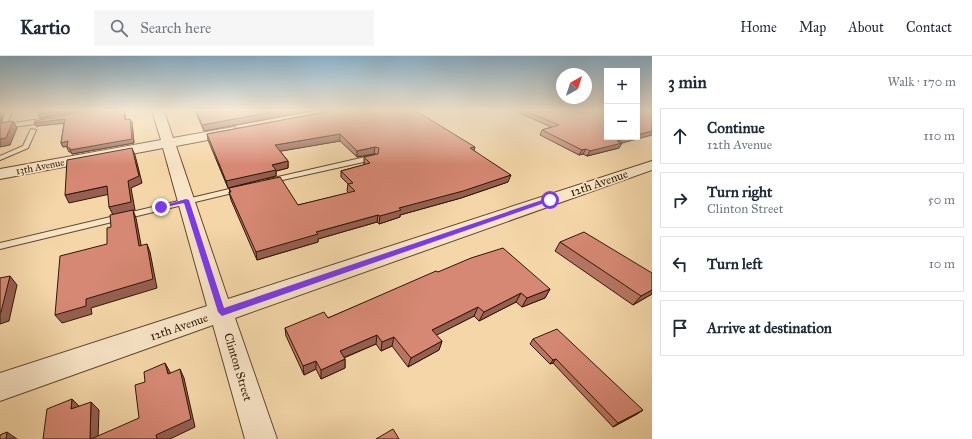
<!DOCTYPE html>
<meta charset="utf-8">
<style>
:root{--surface:#fff;--page:#f6f6f7;--text:#1f2937;--muted:#747a83;--line:#e0e1e3}
body{margin:0;font-family:"IM FELL Great Primer",serif;background:var(--page);color:var(--text)}
.controls{position:absolute;right:12px;top:12px;display:grid;overflow:hidden;border-radius:0px;box-shadow:0 4px 16px #0002}
.controls button{width:36px;height:36px;display:grid;place-items:center;padding:0;border:0;border-bottom:1px solid var(--line);background:var(--surface);color:var(--text);font:20px sans-serif}
.compass{position:absolute;left:556px;top:12px;width:36px;height:36px;border-radius:50%;background:var(--surface);box-shadow:0 4px 16px #0002;rotate:39deg}
.stop{position:absolute;width:12px;height:12px;margin:-9px;border:3px solid #7c3aed;border-radius:50%;background:#fff}
.stop.end{background:#7c3aed;border-color:#fff;box-shadow:0 1px 4px #0008}
.list{margin:0;padding:0;list-style:none}
h2{display:flex;justify-content:space-between;align-items:center;height:52px;margin:0;padding:0 16px;font-size:17px}
h2 small{font-size:13px;font-weight:400;color:var(--muted)}
.list li{display:grid;grid-template-columns:26px 1fr auto;gap:12px;align-items:center;box-sizing:border-box;height:56px;margin:0 8px 8px;padding:0 8px;border:1px solid var(--line);border-radius:0px}
.list b{display:block;font-size:15px;white-space:nowrap}
.list p{margin:0;font-size:13px;white-space:nowrap;color:var(--muted)}
.list em{font-size:13px;font-style:normal;color:var(--muted)}
.icon{flex:none;width:22px;height:22px;fill:none;stroke:currentColor;stroke-width:2;stroke-linecap:round;stroke-linejoin:round}
.map{position:relative;flex:none;width:652px;height:383px;overflow:hidden}
header{display:flex;align-items:center;gap:24px;box-sizing:border-box;height:56px;padding:0 20px;background:var(--surface);border-bottom:1px solid var(--line)}
header strong{font-size:19px}
nav{display:flex;gap:22px;margin-inline-start:auto;font-size:14px}
.search{width:280px;height:36px;background:var(--page);display:flex;align-items:center;gap:10px;box-sizing:border-box;padding:0 14px;border-radius:0px;color:var(--muted);font-size:15px}
main{display:flex}
aside{flex:1;background:var(--surface)}
.map>svg:first-child{display:block}
.lines{fill:none;stroke-linecap:round;stroke-linejoin:round}
.service-casing{stroke:#60482c;stroke-width:2}
.minor-casing{stroke:#60482c;stroke-width:2}
.service{fill:#f8e4c6;fill-rule:evenodd}
.minor{fill:#f8e4c6;fill-rule:evenodd}
.wall{fill:#b87564;stroke:#2f1803}
.shaded-wall{fill:#965f51;stroke:#2f1803}
.building{fill:#d68874;stroke:#2f1803}
.route{fill:#7c3aed}
.labels{text-anchor:middle;stroke-width:3.5;stroke-linejoin:round;paint-order:stroke}
.far-street-label{font-size:10px;fill:#2f1803;stroke:#f8e4c6}
.street-label{font-size:12px;fill:#2f1803;stroke:#f8e4c6}
</style>
<header>
<strong>Kartio</strong>
<div class="search"><svg class="icon" aria-label="search" viewBox="0 0 24 24"><circle cx="10" cy="10" r="6"/><path d="M15 15l6 6"/></svg>Search here</div>
<nav><a>Home</a><a>Map</a><a>About</a><a>Contact</a></nav>
</header>
<main>
<div class="map">
<svg width="652" height="383" viewBox="0 0 652 383">
<rect width="100%" height="100%" fill="#f4d6a8"/>
<filter id="stains"><feTurbulence type="fractalNoise" baseFrequency=".005" numOctaves="4"/><feColorMatrix values="0 0 0 0 .2 0 0 0 0 .09 0 0 0 0 .02 0 0 0 .5 -.17"/></filter>
<radialGradient id="worn" r=".72"><stop offset=".6" stop-color="#630" stop-opacity="0"/><stop offset="1" stop-color="#630" stop-opacity=".3"/></radialGradient>
<g class="lines">
<defs>
<g id="service">
<path d="M6 55H12L7 68 47 62 50 64 47 66 0 73Z"/>
<path d="M31 73 36 74 28 92 0 104V100L23 90Z"/>
<path d="M374 99H377V103L269 127 265 125 269 123Z"/>
<path d="M242 130H245V134L0 193V187Z"/>
</g>
<path id="minor" d="M152 55H164L173 82 234 71 240 75 234 79 176 90 228 243 652 105V114L235 262 277 383H245L213 269 0 345V317L207 250 163 92 0 123V113L161 84Z"/>
</defs>
<use href="#service" class="service-casing"/>
<use href="#minor" class="minor-casing"/>
<use href="#service" class="service"/>
<use href="#minor" class="minor"/>
</g>
<g class="wall">
<path d="M87 55H125L126 63 132 66 134 87 72 98 71 96H69L67 92V90L63 91 61 87 64 67 36 70Z"/>
<path d="M195 55H311L204 75Z"/>
<path d="M332 55 475 91 474 94 508 126 461 142 400 159V161L379 168 377 166 318 183V186L257 204 231 144 229 136H230L229 132 298 149 349 137 347 135 348 128 341 121V115L364 109V101L376 98H374L357 101 340 85 280 95 288 105V112L276 115V120L228 132 208 84 207 78Z"/>
<path d="M515 55H577L622 87 619 92 587 100 583 98 579 99 540 79 542 74 551 71Z"/>
<path d="M560 186 652 238 633 249 555 195Z"/>
<path d="M438 216 550 233 545 242 522 251 516 246 479 265 474 260 436 279 442 285 439 294 408 311 392 290 381 295 376 288 344 302 345 303V312L321 323 316 313 304 319 286 280 285 272 328 262Z"/>
<path d="M533 283 643 354 637 358 613 371 553 307 550 308 530 288Z"/>
</g>
<g class="shaded-wall">
<path d="M56 55H82L40 62 38 58Z"/>
<path d="M124 55H125L126 67 125 64Z"/>
<path d="M278 55H311L204 75 202 69Z"/>
<path d="M0 56 3 60 0 71Z"/>
<path d="M65 63 67 67 36 70 34 67Z"/>
<path d="M130 63 132 66 134 87 72 98 70 94Z"/>
<path d="M13 65 17 72 10 89 0 91V83Z"/>
<path d="M652 75V79L622 87 619 92 587 100 590 95 617 85 630 81H637V79Z"/>
<path d="M340 78V85L276 96 275 89Z"/>
<path d="M68 85 70 90 63 91 61 87Z"/>
<path d="M375 91 374 98 357 101V95Z"/>
<path d="M475 91 473 97 470 92Z"/>
<path d="M132 92 135 99 142 127 131 132 135 154H133L136 162 143 199 113 159 109 151Z"/>
<path d="M586 93 583 98 579 99 582 94Z"/>
<path d="M288 105V112L276 115V120L228 132 226 125 272 109Z"/>
<path d="M511 119 508 126 461 142 400 159V161L379 168 380 160 399 152Z"/>
<path d="M107 130 110 138 69 147 65 139Z"/>
<path d="M378 159 377 166 318 183V186L257 204 256 196 316 176Z"/>
<path d="M147 188 150 196 157 232 91 252 92 258 62 267 55 259 86 243Z"/>
<path d="M10 220 17 229 9 265 0 268V256Z"/>
<path d="M550 233 545 242 522 251 527 242Z"/>
<path d="M652 234V238L633 249 641 240Z"/>
<path d="M521 237 516 246 479 265 484 256Z"/>
<path d="M478 251 474 260 429 283 432 274Z"/>
<path d="M377 279 376 288 340 303V295Z"/>
<path d="M394 281 392 290 381 295 382 286Z"/>
<path d="M442 285 439 294 408 311 411 302Z"/>
<path d="M345 303V312L321 323V314Z"/>
<path d="M556 303 553 307 550 308 553 304Z"/>
<path d="M316 305V313L304 319 303 310Z"/>
<path d="M165 307 170 316 173 326 168 318Z"/>
<path d="M180 313 184 322 195 371 170 383H157L156 379Z"/>
<path d="M72 343 80 351 71 353Z"/>
<path d="M91 346 99 354 98 383H90Z"/>
<path d="M643 354 637 358 613 371 618 367Z"/>
<path d="M7 376 17 383H6Z"/>
</g>
<g class="building">
<path d="M39 55H56L38 58Z"/>
<path d="M87 55H124L125 64 130 63 132 83 70 94V92H67L68 85 61 87 65 63 34 67 35 65Z"/>
<path d="M196 55H278L202 69Z"/>
<path d="M332 55H416L475 91 470 92 511 119 463 135 399 152 401 154 380 160 378 159 316 176 318 178 256 196 229 136H231L229 132 280 121 298 149 355 135 348 128 353 127 341 115 370 107 364 101 378 98 379 92 375 91 357 95 340 78 275 89 288 105 272 109 276 114 226 125 207 78Z"/>
<path d="M525 55H577L584 58 596 55H607V81H630L617 85 622 87 590 95 586 93 582 94 542 74 559 69Z"/>
<path d="M637 55H652V75L637 79Z"/>
<path d="M13 65 6 82 0 83V67Z"/>
<path d="M132 92 139 120 128 125 131 146 109 151 107 130 65 139 67 104Z"/>
<path d="M133 154 139 190 147 188 153 223 86 243V250L55 259 60 200 107 188V172L111 171 110 159Z"/>
<path d="M584 176 652 217V234L641 240 560 186Z"/>
<path d="M503 192 550 233 527 242 521 237 484 256 478 251 432 274 442 285 411 302 394 281 382 286 377 279 340 295 345 303 321 314 316 305 303 310 285 272 324 256 328 262 436 215 438 216 471 202Z"/>
<path d="M10 220 1 256H0V222Z"/>
<path d="M557 273 643 354 618 367 556 303 553 304 533 283Z"/>
<path d="M165 307 168 318 180 313 191 363 156 379 157 383H91L139 362 135 329 145 326 144 316Z"/>
<path d="M72 343 71 353 91 346 90 383H43L47 353Z"/>
<path d="M393 373 399 383H376Z"/>
<path d="M7 376 6 383H0V379Z"/>
</g>
<linearGradient id="sky" x2="0" y2="1"><stop stop-color="#8ab5d1"/><stop offset="0.5" stop-color="#faedd8"/><stop offset="1" stop-color="#faedd8" stop-opacity="0"/></linearGradient>
<rect width="652" height="109" fill="url(#sky)"/>
<path class="route" d="M548 142 553 144 222 260 218 256 184 147 161 152 158 151 186 143 189 144 224 252Z"/>
<g class="labels">
<g class="far-street-label">
<text transform="translate(40 110) rotate(-11)" y="4">13th Avenue</text>
</g>
<g class="street-label">
<text transform="translate(599 127) rotate(-19)" y="4">12th Avenue</text>
<text transform="translate(179 271) rotate(-19)" y="4">12th Avenue</text>
<text transform="translate(238 311) rotate(73)" y="4">Clinton Street</text>
</g>
</g>
<rect width="100%" height="100%" filter="url(#stains)"/>
<rect width="100%" height="100%" fill="url(#worn)"/>
</svg>
<div class="controls">
<button>+</button>
<button>−</button>
</div>
<svg class="compass" viewBox="-18 -18 36 36"><path d="M0-13l5 13h-10z" fill="#e53935"/><path d="M0 13l5-13h-10z" fill="#747a83"/></svg>
<div class="stop" style="left:550px;top:144px"></div>
<div class="stop end" style="left:161px;top:151px"></div>
</div>
<aside>
<h2>3 min<small>Walk · 170 m</small></h2>
<ul class="list">
<li><svg class="icon" aria-label="ahead" viewBox="0 0 24 24"><path d="M12 20V5M6 11l6-6 6 6"/></svg><div><b>Continue</b><p>12th Avenue</p></div><em>110 m</em></li>
<li><svg class="icon" aria-label="right" viewBox="0 0 24 24"><path d="M7 20v-9h11M14 6l5 5-5 5"/></svg><div><b>Turn right</b><p>Clinton Street</p></div><em>50 m</em></li>
<li><svg class="icon" aria-label="left" viewBox="0 0 24 24"><path d="M17 20v-9H6M10 6l-5 5 5 5"/></svg><div><b>Turn left</b></div><em>10 m</em></li>
<li><svg class="icon" aria-label="arrive" viewBox="0 0 24 24"><path d="M6 21V4h12l-3 4 3 4H6"/></svg><div><b>Arrive at destination</b></div></li>
</ul>
</aside>
</main>
